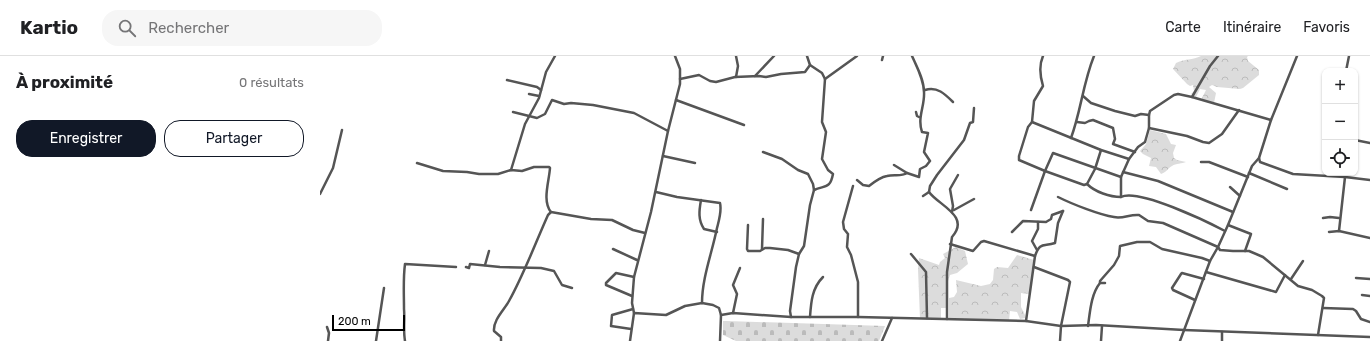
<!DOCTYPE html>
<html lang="fr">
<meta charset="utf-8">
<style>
:root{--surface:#fff;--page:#f6f6f6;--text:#202124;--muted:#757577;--line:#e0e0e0;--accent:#111827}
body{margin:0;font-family:Rubik,sans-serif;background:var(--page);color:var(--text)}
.controls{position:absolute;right:12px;top:12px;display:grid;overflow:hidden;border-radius:8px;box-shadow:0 1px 3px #0004}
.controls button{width:36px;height:36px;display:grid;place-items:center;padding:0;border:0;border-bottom:1px solid var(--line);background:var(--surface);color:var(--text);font:20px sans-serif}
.scale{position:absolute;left:12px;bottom:10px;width:73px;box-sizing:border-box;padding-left:4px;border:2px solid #000;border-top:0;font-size:11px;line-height:14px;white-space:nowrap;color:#000;-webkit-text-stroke:3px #fff;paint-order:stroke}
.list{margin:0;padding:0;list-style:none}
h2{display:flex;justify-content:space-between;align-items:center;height:52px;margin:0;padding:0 16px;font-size:17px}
h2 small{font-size:13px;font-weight:400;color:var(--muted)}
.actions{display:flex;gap:8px;padding:12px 16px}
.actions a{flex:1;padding:9px 0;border:1px solid var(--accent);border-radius:16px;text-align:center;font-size:14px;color:var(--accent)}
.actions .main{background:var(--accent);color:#fff}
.icon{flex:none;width:22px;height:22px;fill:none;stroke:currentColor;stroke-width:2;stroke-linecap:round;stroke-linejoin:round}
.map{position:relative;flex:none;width:1050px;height:285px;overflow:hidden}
header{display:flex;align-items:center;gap:24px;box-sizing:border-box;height:56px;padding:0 20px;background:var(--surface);border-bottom:1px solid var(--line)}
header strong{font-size:19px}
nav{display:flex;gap:22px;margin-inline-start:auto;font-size:14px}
.search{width:280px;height:36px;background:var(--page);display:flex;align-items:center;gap:10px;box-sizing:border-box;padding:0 14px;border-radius:16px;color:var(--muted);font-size:15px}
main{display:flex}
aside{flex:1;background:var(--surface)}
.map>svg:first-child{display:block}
.forest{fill:url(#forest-crowns)}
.cemetery{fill:url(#cemetery-stones)}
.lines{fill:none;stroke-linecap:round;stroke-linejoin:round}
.minor{stroke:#555;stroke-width:2.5}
</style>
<header>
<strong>Kartio</strong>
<div class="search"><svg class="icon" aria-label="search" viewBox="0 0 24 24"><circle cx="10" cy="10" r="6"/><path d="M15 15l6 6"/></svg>Rechercher</div>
<nav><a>Carte</a><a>Itinéraire</a><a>Favoris</a></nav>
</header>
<main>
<aside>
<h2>À proximité<small>0 résultats</small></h2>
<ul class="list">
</ul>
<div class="actions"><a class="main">Enregistrer</a><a>Partager</a></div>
</aside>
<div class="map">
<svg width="1050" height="285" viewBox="0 0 1050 285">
<defs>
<pattern id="forest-crowns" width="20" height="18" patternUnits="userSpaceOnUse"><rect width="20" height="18" fill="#dcdcdc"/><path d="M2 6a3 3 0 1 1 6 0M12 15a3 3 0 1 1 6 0" fill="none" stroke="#bbb"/></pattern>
<pattern id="cemetery-stones" width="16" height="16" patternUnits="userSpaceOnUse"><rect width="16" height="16" fill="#dcdcdc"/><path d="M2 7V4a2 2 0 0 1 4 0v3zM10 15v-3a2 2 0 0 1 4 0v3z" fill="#bbb"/></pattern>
</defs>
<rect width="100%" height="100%" fill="#fff"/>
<g class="forest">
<path d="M881 0H928L927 1 928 5 939 14V19L923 32 920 33 897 31 892 29 889 31 896 37 894 47 881 44 886 34 880 33 876 41 871 38 874 35 873 29 870 30 867 28 853 13 856 7C864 3 873 4 881 0Z"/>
<path d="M830 74 846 78 851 88 856 89 853 97 854 102 857 104 866 106C862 108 856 107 852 110 847 113 848 115 841 118L836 111 829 110 831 102 823 98 820 95 826 88Z"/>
<path d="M636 191 645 195 648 208 637 217 630 219 627 228 626 252H621V264L600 263 598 213 599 202 619 209 620 206 625 202 623 198Z"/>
<path d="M697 199 714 204 710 238 701 237V251L705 259V262L700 263 697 256 690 255 689 265 630 264 629 262V242L634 241 637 236 636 224 661 230 670 228 673 224 674 213 677 211 688 212Z"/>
</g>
<path class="cemetery" d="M403 265H407L565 270 559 285H416L403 279Z"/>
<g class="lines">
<g class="minor">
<path d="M723 0C719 9 720 20 723 30L714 45 712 66 708 71 699 100V104L725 115 764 129 767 128 775 113 781 94"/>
<path d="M562 4 563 0"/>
<path d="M490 9 502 17 505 23 502 66 506 76 502 103 508 114 513 118C510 133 506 129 494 134"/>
<path d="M1026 15 1029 0"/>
<path d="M435 20 454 0"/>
<path d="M416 21 418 10 416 0"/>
<path d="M360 23 379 19 390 25 396 26 415 21 439 20 446 21 461 18 485 16 490 9 487 0"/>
<path d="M505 23 537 0"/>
<path d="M187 24 217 31 221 34"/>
<path d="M605 34C617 30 625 38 633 46"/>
<path d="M209 38 219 40"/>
<path d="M763 40 771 47 795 55 815 60 821 58 829 59"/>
<path d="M872 41 890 10 898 0"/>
<path d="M356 44 424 69"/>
<path d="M193 56 217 62 225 58 232 44 244 48 251 47 273 49 314 57 348 75"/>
<path d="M596 56 597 60 599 61"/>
<path d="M712 66 781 94 809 103"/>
<path d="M757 66 765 67 769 65 773 64 793 72 795 83 793 88 815 96"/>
<path d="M829 72 867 80 883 86 889 87 902 78 919 54"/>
<path d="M751 82C761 55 763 27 774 0"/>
<path d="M1035 84 1050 87"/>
<path d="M443 96 462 103 478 114 488 118 493 128 494 134 490 149 484 190 479 198 476 211 470 255 471 261"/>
<path d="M343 100 375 107"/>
<path d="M939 102 940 106 973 118 1025 121 1050 124"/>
<path d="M881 106H889L928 121"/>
<path d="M97 107 123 115 147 116 159 118H178L191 114 202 115 214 111H229L230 112C229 126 222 145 231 156L271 163 292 164 313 174 325 177"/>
<path d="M574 109 587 117 599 121 600 113 606 110 610 105 604 96 608 77 602 76C597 61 605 50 604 36 604 24 597 11 592 0"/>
<path d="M191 114 205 68 219 42 226 16 235 0"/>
<path d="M803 116 838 125 913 156"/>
<path d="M929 117 967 133"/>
<path d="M801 121V141C818 132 888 166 905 175"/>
<path d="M537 124 543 129 549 130C554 126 561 121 567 120 574 118 581 121 587 117"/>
<path d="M767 128C775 136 790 141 801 141"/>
<path d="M533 130 523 166 524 173 528 178 527 191 531 199 538 226V261"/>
<path d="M910 131 920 140"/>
<path d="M336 136 357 141 400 147C402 155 399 164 397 172 392 197 382 222 382 247"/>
<path d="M0 138 13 112 22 74"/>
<path d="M603 140 609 136"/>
<path d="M738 141C752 148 780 159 794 161 803 163 810 158 819 159L828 165 843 167 898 191 900 194 913 195H929L943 201 978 230 992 234 1002 240 1004 242 998 279"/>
<path d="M381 144C379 155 378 164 384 173L397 176"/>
<path d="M634 154 654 143"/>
<path d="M711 154 725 115 733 97 801 121 809 103 818 91 825 86 829 72V59L830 55 854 39 858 38 872 41 951 64"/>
<path d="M632 156 633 150 630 133 638 119"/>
<path d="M1003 162 1010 161 1019 162"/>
<path d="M428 169 427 193 428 195H440L445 192H450L468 194 479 198"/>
<path d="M908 169 931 178 925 195"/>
<path d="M1019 175 1025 121"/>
<path d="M692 176 703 165 726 166 731 163 732 159 743 155"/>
<path d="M1009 176 1019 175 1050 182"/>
<path d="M630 188 653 195 661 186 664 185 715 200 706 265"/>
<path d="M293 193 317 204"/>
<path d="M442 193 443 163"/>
<path d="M717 194 712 185 718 173V166"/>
<path d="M591 198 606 216 607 262"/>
<path d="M715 200C720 185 724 191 735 187L738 167 743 155"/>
<path d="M165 209 169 195"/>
<path d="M146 211 149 212 150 208 180 211 221 212 234 215 242 229 252 232"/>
<path d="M714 211 748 224 750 226 741 270 740 285"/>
<path d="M886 216 956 236 965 219"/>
<path d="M1036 222 1050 223"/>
<path d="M971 223 983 205"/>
<path d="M780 227V225L794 209 799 200 800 190 817 186H830L842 193 882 202 890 205"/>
<path d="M1042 239 1050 240"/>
<path d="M312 240 286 229V227L296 217 314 221"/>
<path d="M875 244 853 234 852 232 861 218 862 217 884 223"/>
<path d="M1003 252 1033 253 1036 255 1041 263 1050 266"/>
<path d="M314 257 312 247 314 221 331 156 348 75 360 28V13L355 0"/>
<path d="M413 257 417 238 413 229 420 212"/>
<path d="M401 259 413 257 471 261H538L706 265 741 270 776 269 864 274 1050 281"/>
<path d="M490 261C491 246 492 232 503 221"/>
<path d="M627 263V216L632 181C651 160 618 149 609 136L610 130 617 119 644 84 650 67 653 66 654 52"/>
<path d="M768 270C770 256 771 238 780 227H785"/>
<path d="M7 271 9 277 8 285"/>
<path d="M311 273 291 270 292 259 313 253"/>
<path d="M902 276V285"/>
<path d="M56 285 64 232"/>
<path d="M85 285C83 274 85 264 84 253 84 237 83 223 85 208L136 211"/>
<path d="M181 285V281L174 275C173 264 184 254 189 245 204 218 215 188 228 159L231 156"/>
<path d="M310 285 314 257 346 259 365 250 382 247 393 249 399 252 401 259 400 285"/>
<path d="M562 285 572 262"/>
<path d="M781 285 782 270"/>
<path d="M860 285 890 205 898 191 908 169 932 110 939 102 951 64 977 0"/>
</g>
</g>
</svg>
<div class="controls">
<button>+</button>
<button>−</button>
<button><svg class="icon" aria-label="locate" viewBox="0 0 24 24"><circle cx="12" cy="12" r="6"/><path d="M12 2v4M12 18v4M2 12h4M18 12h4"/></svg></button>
</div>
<div class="scale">200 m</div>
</div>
</main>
